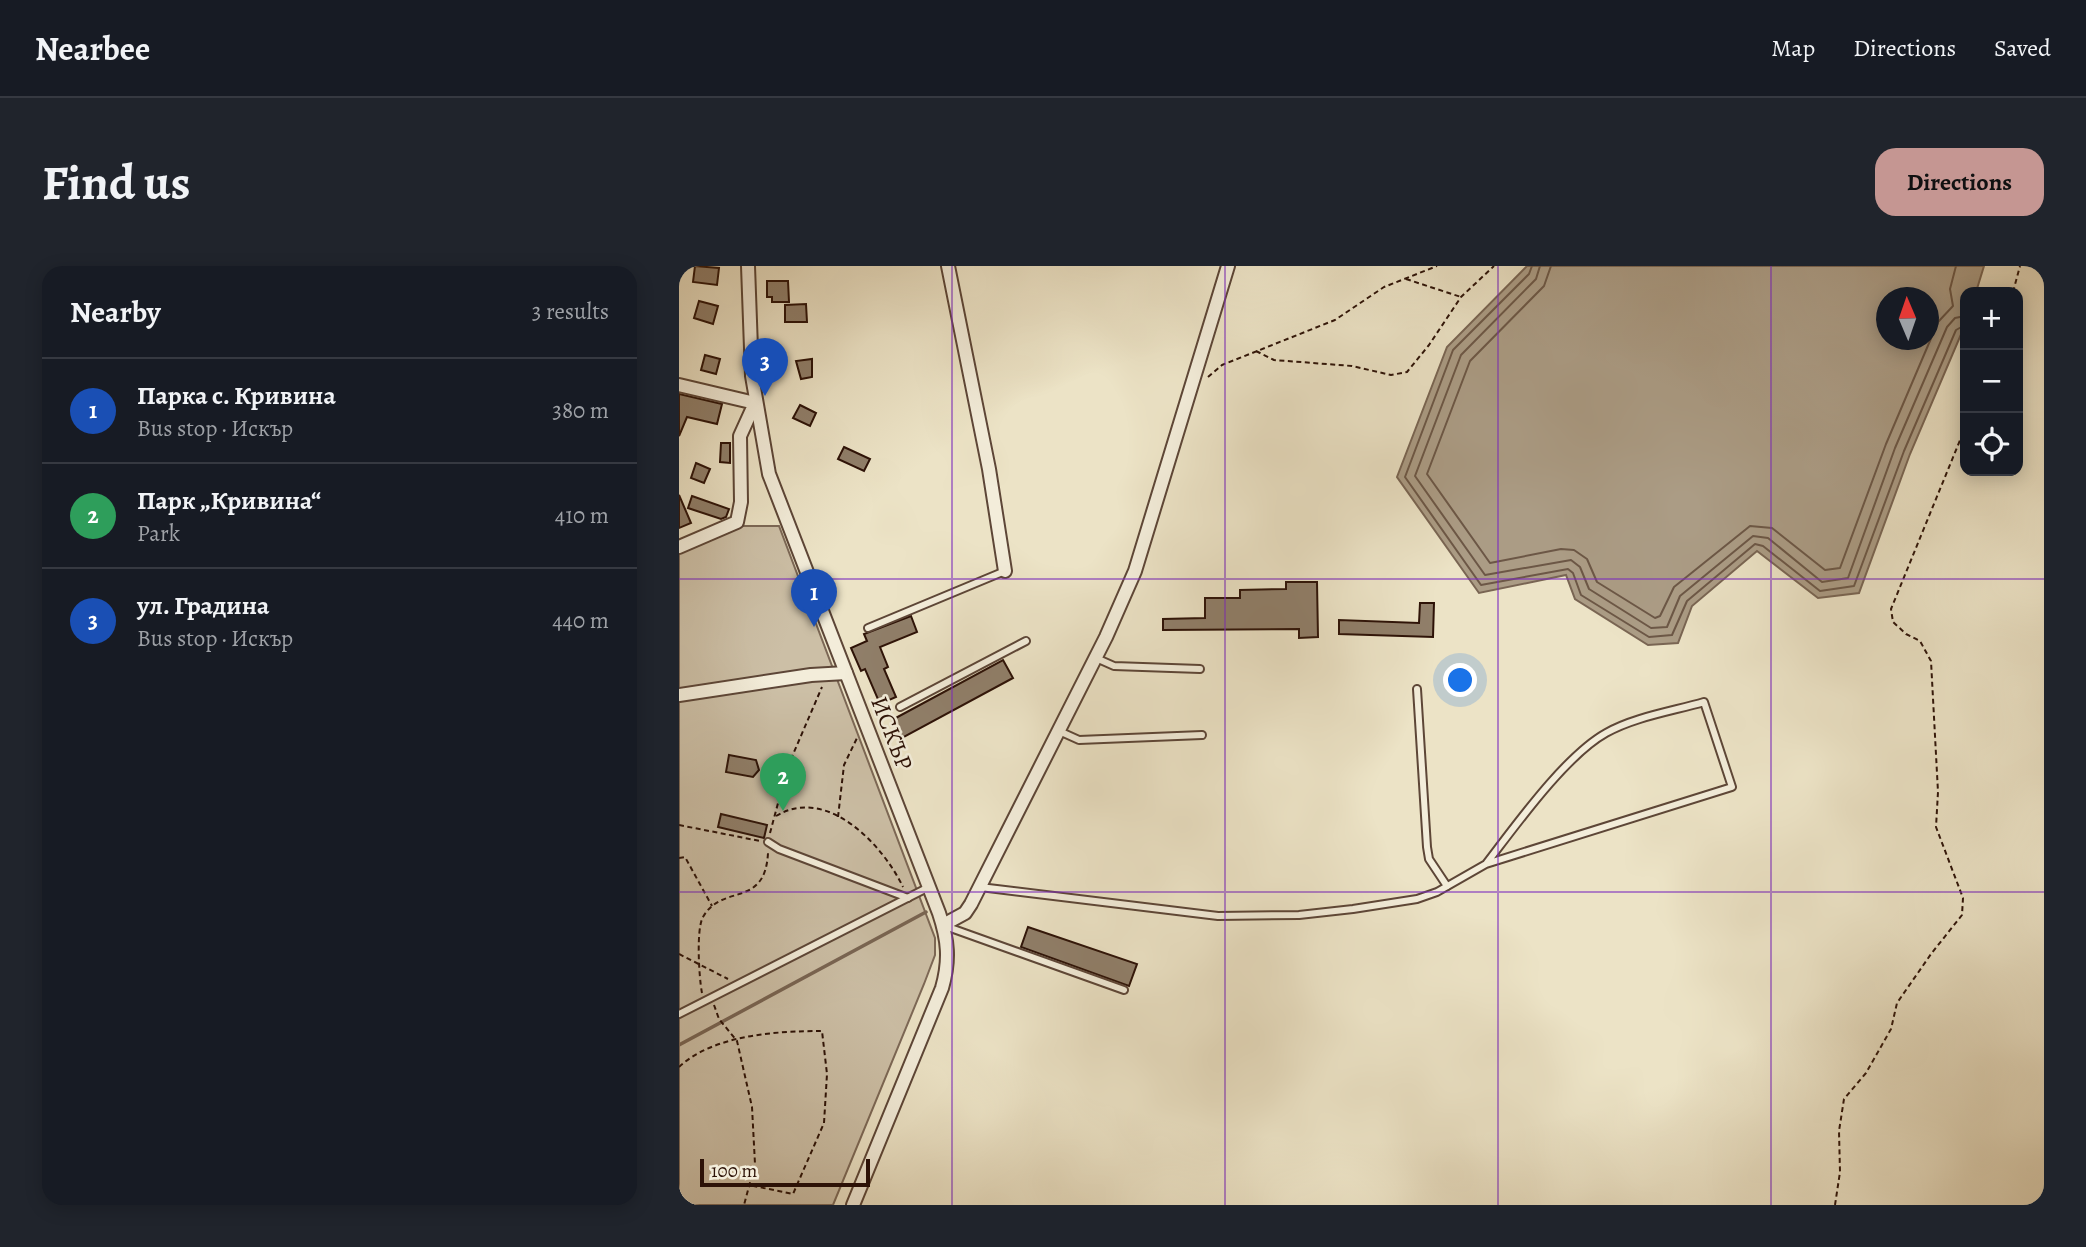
<!DOCTYPE html>
<meta charset="utf-8">
<style>
:root{--surface:#171b24;--page:#20242c;--text:#f1f3f6;--muted:#9ea1a6;--line:#363941;--accent:#c59692}
body{margin:0;font-family:Alegreya,serif;background:var(--page);color:var(--text)}
.controls{position:absolute;right:21px;top:21px;display:grid;overflow:hidden;border-radius:14px;box-shadow:0 4px 18px #0003}
.controls button{width:63px;height:63px;display:grid;place-items:center;padding:0;border:0;border-bottom:2px solid var(--line);background:var(--surface);color:var(--text);font:35px sans-serif}
.compass{position:absolute;left:1197px;top:21px;width:63px;height:63px;border-radius:50%;background:var(--surface);box-shadow:0 4px 18px #0003;rotate:358deg}
.scale{position:absolute;left:21px;bottom:18px;width:170px;box-sizing:border-box;padding-left:7px;border:4px solid #2d1207;border-top:0;font-size:19px;line-height:24px;white-space:nowrap;color:#2d1207;-webkit-text-stroke:5px #f3edda;paint-order:stroke}
.you{position:absolute;left:782px;top:415px;width:24px;height:24px;margin:-18px;border:5px solid #fff;border-radius:50%;background:#1a73e8;box-shadow:0 0 0 10px #1a73e833}
.badge{display:grid;place-items:center;width:46px;height:46px;border-radius:50%;background:var(--accent);color:#fff;font-size:23px;font-weight:700}
.pin{position:absolute;translate:-50% -58px;filter:drop-shadow(0 2px 4px #0008)}
.pin::after{content:'';position:absolute;top:37px;width:24px;height:21px;background:inherit;clip-path:polygon(0 0,100% 0,50% 100%)}
.list{margin:0;padding:0;list-style:none}
h2{display:flex;justify-content:space-between;align-items:center;height:91px;margin:0;padding:0 28px;font-size:30px}
h2 small{font-size:23px;font-weight:400;color:var(--muted)}
.list li{display:grid;grid-template-columns:46px 1fr auto;gap:21px;align-items:center;box-sizing:border-box;height:105px;padding:0 28px;border-top:2px solid var(--line)}
.list b{display:block;font-size:26px;white-space:nowrap}
.list p{margin:0;font-size:23px;white-space:nowrap;color:var(--muted)}
.list em{font-size:23px;font-style:normal;color:var(--muted)}
.icon{flex:none;width:38px;height:38px;fill:none;stroke:currentColor;stroke-width:2;stroke-linecap:round;stroke-linejoin:round}
.map{position:relative;flex:none;width:1365px;height:939px;overflow:hidden;border-radius:21px}
header{display:flex;align-items:center;gap:42px;box-sizing:border-box;height:98px;padding:0 35px;background:var(--surface);border-bottom:2px solid var(--line)}
header strong{font-size:33px}
nav{display:flex;gap:38px;margin-inline-start:auto;font-size:24px}
.intro{display:flex;align-items:center;justify-content:space-between;box-sizing:border-box;height:168px;padding:0 42px}
h1{margin:0;font-size:49px}
.button{padding:18px 32px;border-radius:21px;background:var(--accent);color:#111;font-size:24px;font-weight:700}
main{display:flex;gap:42px;padding:0 42px}
aside{flex:1;background:var(--surface);border-radius:21px;box-shadow:0 4px 18px #0003}
.map>svg:first-child{display:block}
.green{fill:#ccbfa6;stroke:#7c6856;stroke-width:2}
.water{fill:#ab9c85;stroke:#796553;stroke-width:2;fill-rule:evenodd}
.lines{fill:none;stroke-linecap:round;stroke-linejoin:round}
.shore{stroke:#6c5746;stroke-width:2}
.stream{stroke:#796553;stroke-width:3.5}
.building{fill:#907f6a;stroke:#2d1207;stroke-width:2}
.lane-casing{stroke:#5d4637;stroke-width:10}
.street-casing{stroke:#5d4637;stroke-width:16}
.path{stroke:#2d1207;stroke-width:2;stroke-dasharray:5 3.5;stroke-linecap:butt}
.lane{stroke:#f3edda;stroke-width:6}
.street{stroke:#f3edda;stroke-width:12}
.grid{fill:none;stroke:#7b2cbf;stroke-width:2;stroke-opacity:0.55}
.labels{text-anchor:middle;stroke-width:5;stroke-linejoin:round;paint-order:stroke}
.street-label{font-size:24px;fill:#2d1207;stroke:#f3edda}
</style>
<header>
<strong>Nearbee</strong>
<nav><a>Map</a><a>Directions</a><a>Saved</a></nav>
</header>
<div class="intro"><h1>Find us</h1><a class="button">Directions</a></div>
<main>
<aside>
<h2>Nearby<small>3 results</small></h2>
<ul class="list">
<li><span class="badge" style="background:#1a4fb4">1</span><div><b>Парка с. Кривина</b><p>Bus stop · Искър</p></div><em>380 m</em></li>
<li><span class="badge" style="background:#2e9e5b">2</span><div><b>Парк „Кривина“</b><p>Park</p></div><em>410 m</em></li>
<li><span class="badge" style="background:#1a4fb4">3</span><div><b>ул. Градина</b><p>Bus stop · Искър</p></div><em>440 m</em></li>
</ul>
</aside>
<div class="map">
<svg width="1365" height="939" viewBox="0 0 1365 939">
<rect width="100%" height="100%" fill="#ece3c6"/>
<filter id="stains"><feTurbulence type="fractalNoise" baseFrequency=".00286" numOctaves="4"/><feColorMatrix values="0 0 0 0 .2 0 0 0 0 .09 0 0 0 0 .02 0 0 0 .5 -.17"/></filter>
<radialGradient id="worn" r=".72"><stop offset=".6" stop-color="#630" stop-opacity="0"/><stop offset="1" stop-color="#630" stop-opacity=".3"/></radialGradient>
<path class="green" d="M50 260H100L256 672V689L245 718 154 939H0V281Z"/>
<path class="water" d="M848 0H1305L1297 26H1286V59L1231 188 1180 327 1139 332 1078 285 1013 340 999 377 969 379 896 333 887 309 800 327 718 211 768 81ZM1208 32H1250V74H1208Z"/>
<g class="lines">
<g class="shore">
<path d="M853 0 850 8 774 84 726 211 802 319 889 303 894 307 902 329 970 371 993 369 1008 335 1076 278 1084 280 1141 325 1175 320 1225 185 1277 64 1286 59"/>
<path d="M861 0 857 13 782 89 736 210 806 309 892 294 901 301 910 323 972 362 988 361 1001 330 1074 270 1089 272 1143 316 1169 312 1216 182 1268 61 1276 52 1286 50"/>
<path d="M872 0 865 20 791 95 748 208 811 297 882 283 895 284 908 293 918 316 976 352 981 350 995 321 1071 260 1093 262 1146 304 1161 302 1207 178 1259 56 1274 40 1271 23 1277 0"/>
</g>
<path class="stream" d="M0 779 247 646"/>
</g>
<g class="building">
<path d="M16 0 40 2 38 19 14 16Z"/>
<path d="M88 15H109L110 36H93V31H88Z"/>
<path d="M20 35 39 40 34 58 15 52Z"/>
<path d="M127 38 128 56H106V39Z"/>
<path d="M26 89 41 93 37 108 22 104Z"/>
<path d="M133 93V111L122 113 117 95Z"/>
<path d="M0 128 43 138 38 158 8 151 0 170Z"/>
<path d="M121 139 137 147 131 160 114 152Z"/>
<path d="M42 177H51V197L41 196Z"/>
<path d="M165 181 191 193 185 205 159 193Z"/>
<path d="M17 197 31 203 25 217 12 212Z"/>
<path d="M0 229 12 257 0 262Z"/>
<path d="M13 230 50 243 47 251 42 253 9 242Z"/>
<path d="M607 316H638L639 371 620 372V363L484 364V353L526 352V332H561V324L607 323Z"/>
<path d="M741 337H755L754 371 660 368V354L740 357Z"/>
<path d="M232 350 238 366 201 381 209 401 205 403 217 431 201 438 186 403 182 405 172 382 188 375 185 368Z"/>
<path d="M324 394 334 412 223 472 213 454Z"/>
<path d="M50 489 77 494 80 504 74 511 47 506Z"/>
<path d="M42 548 88 559 85 572 39 561Z"/>
<path d="M349 661 458 698 450 720 342 681Z"/>
</g>
<g class="lines">
<defs>
<g id="lane">
<path d="M189 362 326 305"/>
<path d="M417 392 435 400 521 403"/>
<path d="M738 423 748 581 750 593 768 620"/>
<path d="M221 441 347 375"/>
<path d="M380 465 400 474 523 469"/>
<path d="M89 576 100 583 229 632"/>
<path d="M301 621 539 650 620 649 674 643 738 633 758 626 807 598 1053 521 1025 436C994 445 955 451 927 467 886 490 837 559 807 598"/>
<path d="M266 660 445 724"/>
<path d="M0 748 250 621"/>
</g>
<g id="street">
<path d="M69 0 73 110 90 208 260 647C269 674 271 694 263 722L174 939"/>
<path d="M269 0 310 203 326 305"/>
<path d="M0 119 76 137 61 170 62 236 58 256 0 281"/>
<path d="M0 429 132 409 167 407"/>
<path d="M264 659 286 647 292 638 427 371 456 305 549 0"/>
</g>
</defs>
<use href="#lane" class="lane-casing"/>
<use href="#street" class="street-casing"/>
<g class="path">
<path d="M727 13 782 31"/>
<path d="M1334 26 1341 0"/>
<path d="M577 85 595 94 673 100 712 109 728 106 750 79 782 31 815 0"/>
<path d="M529 111 543 99 656 54 705 21 758 0"/>
<path d="M97 550C148 519 204 579 224 621"/>
<path d="M159 551 165 499 178 472"/>
<path d="M0 559 81 575"/>
<path d="M91 567 109 500 143 421"/>
<path d="M0 592 6 591 33 640"/>
<path d="M0 688 49 713"/>
<path d="M23 727C20 712 17 663 24 651 43 617 86 643 89 587"/>
<path d="M35 739 40 753 58 775 73 841 76 898 65 939"/>
<path d="M0 801C34 769 97 765 143 765L148 808 145 857 114 928 70 919"/>
<path d="M0 937 6 939"/>
<path d="M1156 939 1161 906 1160 865 1165 833 1187 807 1212 763 1218 737 1252 688 1283 649 1284 632 1257 561 1259 526 1252 395 1241 375 1227 368 1214 356 1212 343 1286 162"/>
</g>
<use href="#lane" class="lane"/>
<use href="#street" class="street"/>
</g>
<path class="grid" d="M273 0V939M546 0V939M819 0V939M1092 0V939M0 313H1365M0 626H1365"/>
<g class="labels">
<g class="street-label">
<text transform="translate(213 467) rotate(69)" y="8">ИСКЪР</text>
</g>
</g>
<rect width="100%" height="100%" filter="url(#stains)"/>
<rect width="100%" height="100%" fill="url(#worn)"/>
</svg>
<div class="controls">
<button>+</button>
<button>−</button>
<button><svg class="icon" aria-label="locate" viewBox="0 0 24 24"><circle cx="12" cy="12" r="6"/><path d="M12 2v4M12 18v4M2 12h4M18 12h4"/></svg></button>
</div>
<svg class="compass" viewBox="-18 -18 36 36"><path d="M0-13l5 13h-10z" fill="#e53935"/><path d="M0 13l5-13h-10z" fill="#9ea1a6"/></svg>
<div class="scale">100 m</div>
<div class="you"></div>
<div class="pin badge" style="left:135px;top:361px;background:#1a4fb4">1</div>
<div class="pin badge" style="left:104px;top:545px;background:#2e9e5b">2</div>
<div class="pin badge" style="left:86px;top:130px;background:#1a4fb4">3</div>
</div>
</main>
